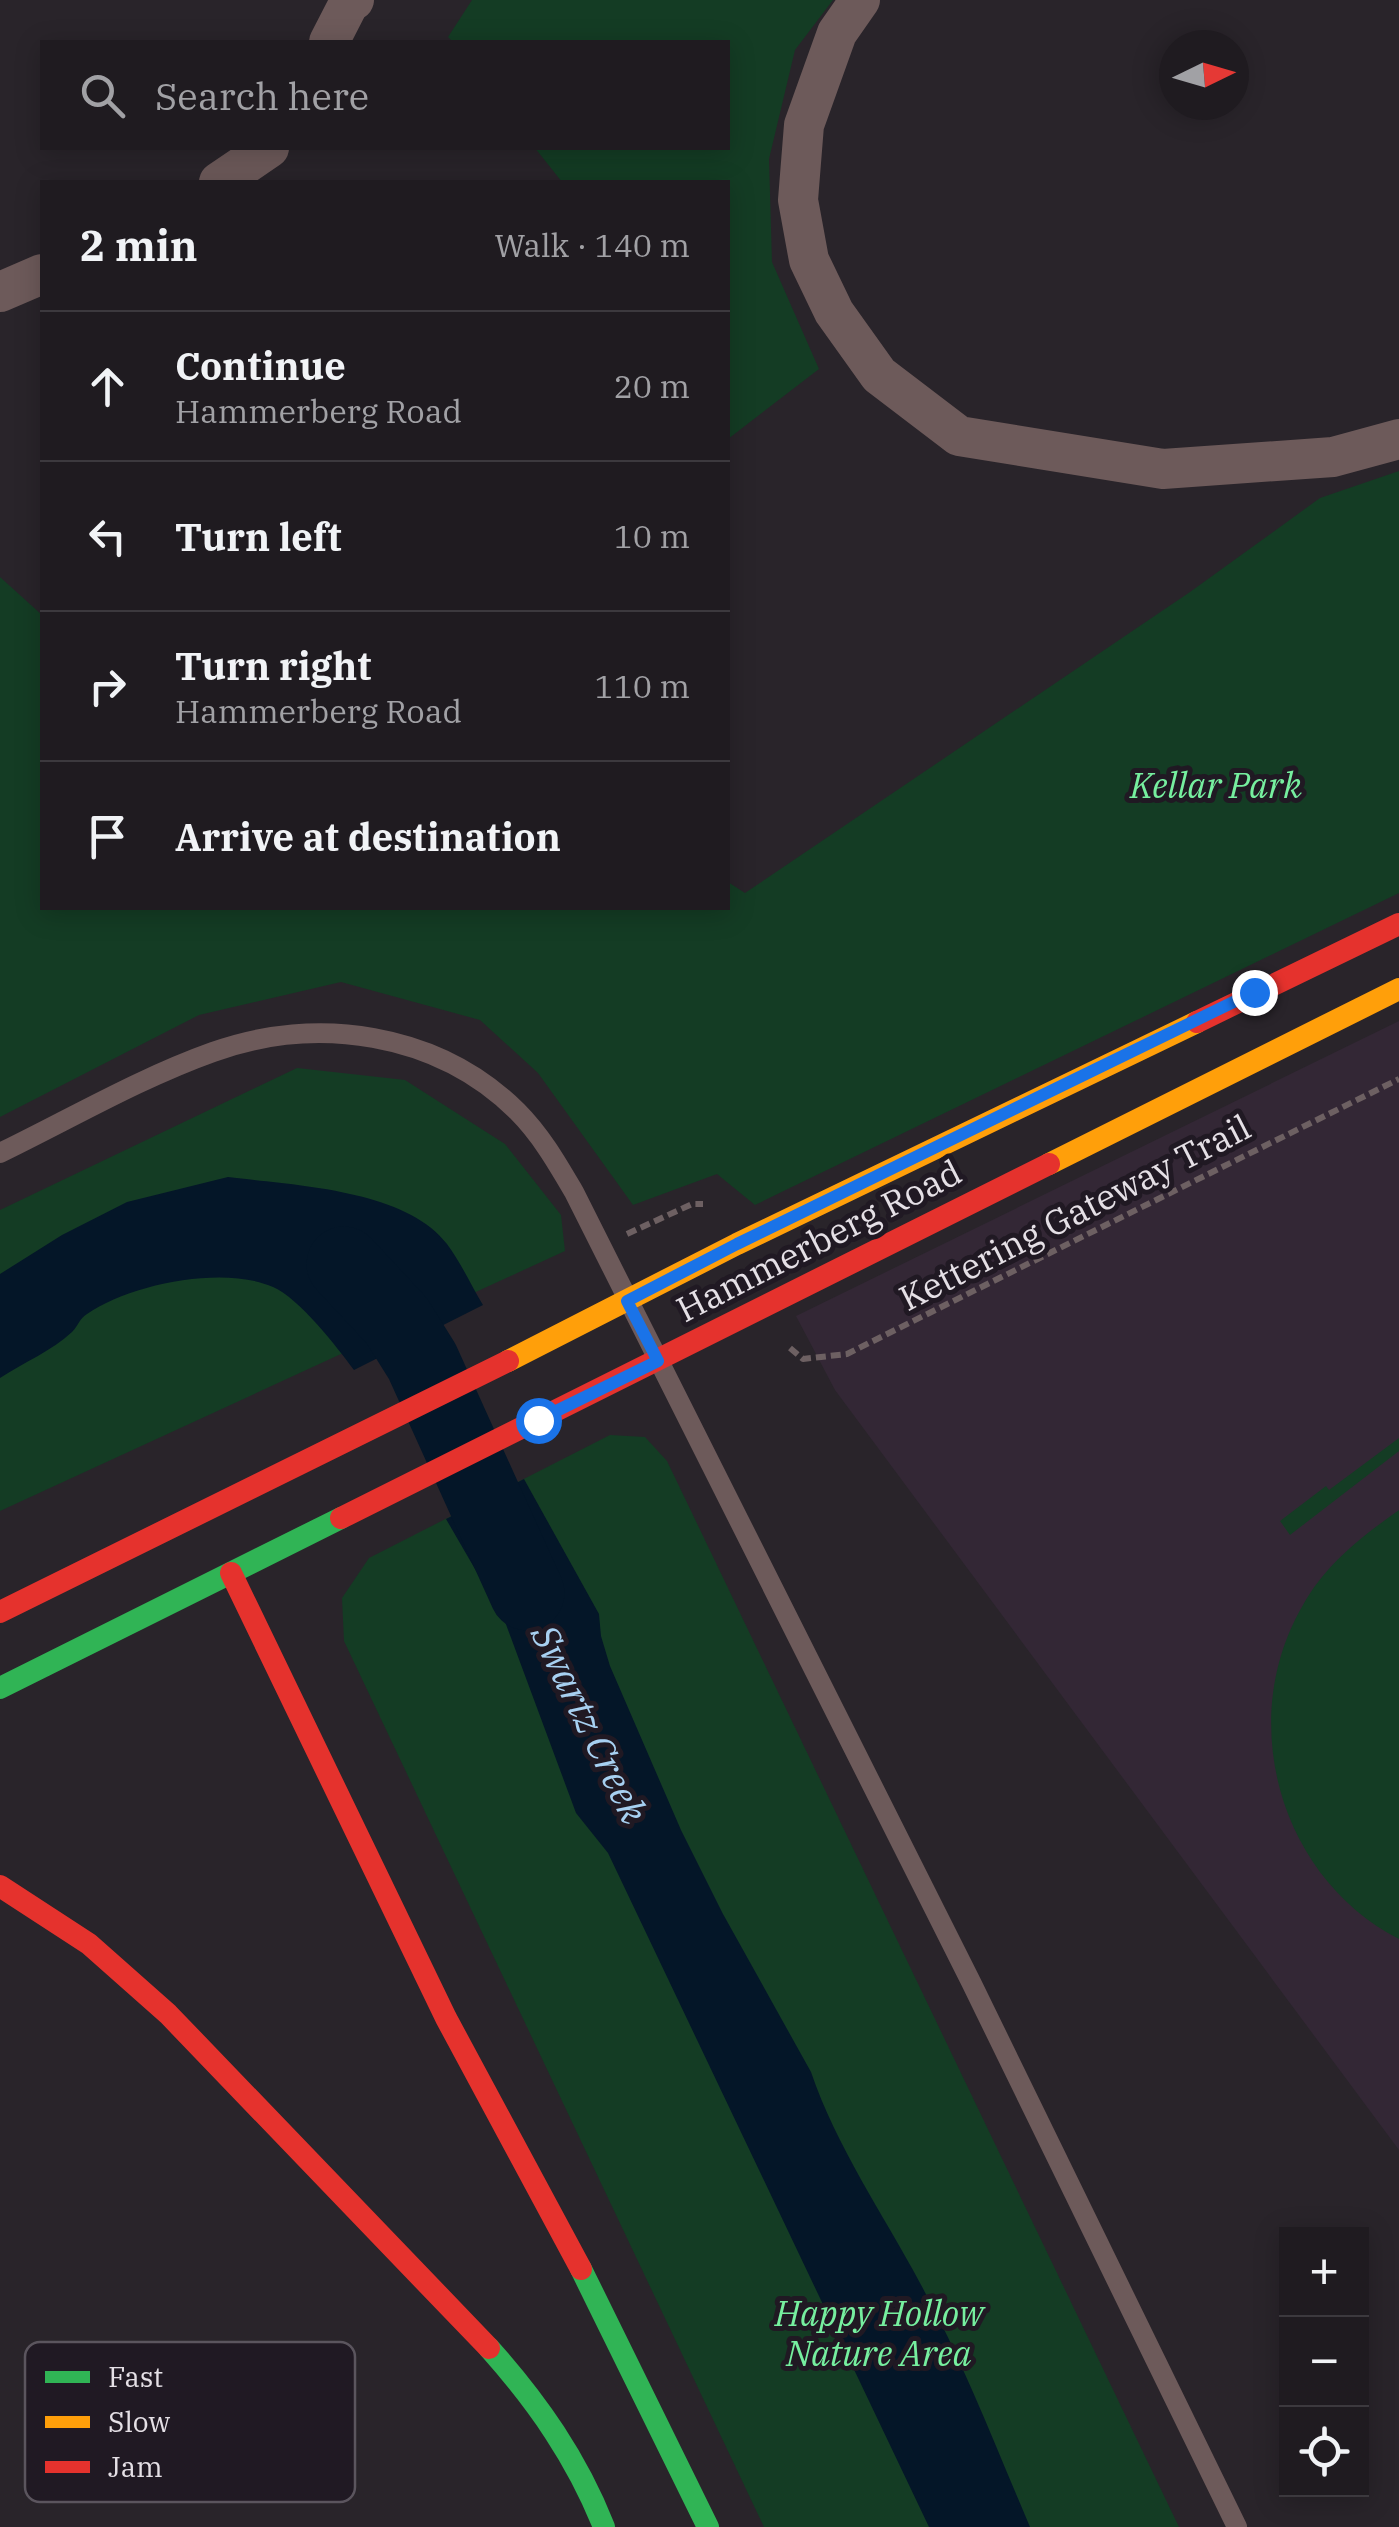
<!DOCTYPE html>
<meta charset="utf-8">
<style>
:root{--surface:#1f1b20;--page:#272429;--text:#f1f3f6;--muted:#a1a1a5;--line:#3c393e}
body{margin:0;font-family:"IBM Plex Serif",serif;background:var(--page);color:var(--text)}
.controls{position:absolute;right:30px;bottom:30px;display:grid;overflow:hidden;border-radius:0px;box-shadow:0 5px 25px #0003}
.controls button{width:90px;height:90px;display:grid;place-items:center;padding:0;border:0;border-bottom:2px solid var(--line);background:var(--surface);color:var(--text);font:50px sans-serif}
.compass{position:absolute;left:1159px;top:30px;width:90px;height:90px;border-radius:50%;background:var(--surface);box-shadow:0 5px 25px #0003;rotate:85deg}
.stop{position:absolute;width:30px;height:30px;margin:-22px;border:8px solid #1a73e8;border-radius:50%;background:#fff}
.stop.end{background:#1a73e8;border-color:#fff;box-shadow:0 2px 10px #0008}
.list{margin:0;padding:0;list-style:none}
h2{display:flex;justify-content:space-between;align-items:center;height:130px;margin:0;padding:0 40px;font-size:42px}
h2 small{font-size:32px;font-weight:400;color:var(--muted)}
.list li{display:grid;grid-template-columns:65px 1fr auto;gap:30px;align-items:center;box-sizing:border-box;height:150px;padding:0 40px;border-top:2px solid var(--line)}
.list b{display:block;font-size:38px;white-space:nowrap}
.list p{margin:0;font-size:32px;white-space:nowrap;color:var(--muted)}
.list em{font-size:32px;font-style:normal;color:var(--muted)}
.icon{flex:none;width:55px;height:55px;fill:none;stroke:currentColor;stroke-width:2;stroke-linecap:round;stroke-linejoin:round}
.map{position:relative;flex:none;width:1399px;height:2527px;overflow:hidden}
.search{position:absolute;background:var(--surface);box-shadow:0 5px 25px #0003;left:40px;top:40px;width:690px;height:110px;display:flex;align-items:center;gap:25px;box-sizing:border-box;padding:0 35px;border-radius:0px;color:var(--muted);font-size:38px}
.panel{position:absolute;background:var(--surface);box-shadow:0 5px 25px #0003;left:40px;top:180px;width:690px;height:730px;border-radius:0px}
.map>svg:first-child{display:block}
.built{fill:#332735}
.green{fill:#143c24}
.water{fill:#041628}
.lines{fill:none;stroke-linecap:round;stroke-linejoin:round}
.river{stroke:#041628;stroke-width:75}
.path{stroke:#6d6062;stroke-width:6;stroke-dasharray:10 5;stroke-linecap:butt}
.lane{stroke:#6d5a5a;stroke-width:20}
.street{stroke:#6d5a5a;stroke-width:40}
.fast{stroke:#30b455;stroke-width:22}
.slow{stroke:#ff9f0a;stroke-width:22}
.jam{stroke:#e5322d;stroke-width:22}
.route{stroke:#1a73e8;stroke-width:12}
.labels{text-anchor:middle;stroke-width:10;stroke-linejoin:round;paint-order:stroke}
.park-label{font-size:35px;font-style:italic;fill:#76ef9f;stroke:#201923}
.street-label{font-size:35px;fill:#e5e0e6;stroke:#201923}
.water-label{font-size:38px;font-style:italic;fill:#a7d0f1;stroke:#201923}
.key{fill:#201923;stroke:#5b555e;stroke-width:2.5}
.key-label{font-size:28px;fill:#e5e0e6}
</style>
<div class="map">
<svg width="1399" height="2527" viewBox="0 0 1399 2527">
<rect width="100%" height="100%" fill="#29242a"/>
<path class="built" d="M1399 1021V2150L835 1390 796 1316Z"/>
<g class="green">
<path d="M472 0H833L795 50 769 159 772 262 819 369 728 439V182H562L535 148H728V42H453L448 37Z"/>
<path d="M1399 471V893L755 1205 717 1174 633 1205 538 1073 480 1020 341 982 199 1015 0 1117V577L42 615V908H728V882L745 893 1190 592 1320 498Z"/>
<path d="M297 1068 405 1080 505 1144 561 1215 565 1251 0 1511V1210Z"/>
<path d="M610 1435 645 1437 667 1461 1179 2527H764L344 1641 342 1598 369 1558Z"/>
<path d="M1399 1438V1451L1290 1535 1280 1521 1326 1486 1329 1490Z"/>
<path d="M1399 1510V1939C1280 1878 1235 1721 1303 1605 1326 1564 1361 1537 1399 1510Z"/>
</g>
<g class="water">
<path d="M228 1177C291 1185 406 1189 447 1244 461 1263 471 1285 483 1305L354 1370C337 1347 299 1298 273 1287 224 1265 130 1284 87 1314 80 1318 78 1326 72 1332 53 1350 23 1363 0 1378V1274L62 1235 127 1202Z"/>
<path d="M524 1479 599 1614 601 1636 610 1666 681 1830 723 1914 811 2072C836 2146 883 2214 920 2283 963 2361 995 2445 1030 2527H929L608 1853 576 1813 504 1619 446 1519Z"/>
</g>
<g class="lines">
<path class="river" d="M344 1264 397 1321 422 1361 527 1593"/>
<g class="path">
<path d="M627 1234 692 1204H703"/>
<path d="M790 1348 803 1359 847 1354 1399 1079"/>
</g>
<path class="lane" d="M0 1153C70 1119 140 1078 213 1052 316 1015 437 1032 517 1111 541 1135 557 1163 574 1192L971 1982 1237 2527"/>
<g class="street">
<path d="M860 0 837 33 804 125 798 200 809 260 834 312 879 375 959 436 1163 469 1333 457 1399 439"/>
<path d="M329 42 349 3 354 0"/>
<path d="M219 182 269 148"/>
<path d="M0 292 42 274"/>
</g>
<g class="fast">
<path d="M0 1688 341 1518"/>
<path d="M581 2269 708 2527"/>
<path d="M489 2348C538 2403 577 2459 604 2527"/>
</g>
<g class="slow">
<path d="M1049 1164 1399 989"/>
<path d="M508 1361 737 1244 1197 1022"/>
</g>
<g class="jam">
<path d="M1197 1022 1399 924"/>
<path d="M341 1518 1049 1164"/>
<path d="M231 1573 446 2018 581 2269"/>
<path d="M0 1612 508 1361"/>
<path d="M0 1886 89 1944 168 2014 489 2348"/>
</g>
</g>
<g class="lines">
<path class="route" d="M538 1420 658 1361 627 1301 737 1244 1254 992"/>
</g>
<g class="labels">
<g class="park-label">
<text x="1216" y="798">Kellar Park</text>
<text x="879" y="2326">Happy Hollow<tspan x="879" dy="40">Nature Area</tspan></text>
</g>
<g class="street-label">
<text transform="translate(1075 1213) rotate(-27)" y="12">Kettering Gateway Trail</text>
<text transform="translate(819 1241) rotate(-27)" y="12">Hammerberg Road</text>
</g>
<g class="water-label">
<text transform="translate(589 1724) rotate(64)" y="13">Swartz Creek</text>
</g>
</g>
<rect x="25" y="2342" width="330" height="160" rx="15" class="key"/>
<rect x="45" y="2371" width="45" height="12" fill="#30b455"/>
<rect x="45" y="2416" width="45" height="12" fill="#ff9f0a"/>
<rect x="45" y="2461" width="45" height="12" fill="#e5322d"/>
<g class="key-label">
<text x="108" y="2387">Fast</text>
<text x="108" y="2432">Slow</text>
<text x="108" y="2477">Jam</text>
</g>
</svg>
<div class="controls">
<button>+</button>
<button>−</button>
<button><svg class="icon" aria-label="locate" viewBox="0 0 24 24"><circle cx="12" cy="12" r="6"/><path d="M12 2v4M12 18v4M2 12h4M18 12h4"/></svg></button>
</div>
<svg class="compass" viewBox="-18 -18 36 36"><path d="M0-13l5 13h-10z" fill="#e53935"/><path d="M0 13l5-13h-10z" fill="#a1a1a5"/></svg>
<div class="stop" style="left:538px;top:1420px"></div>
<div class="stop end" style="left:1254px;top:992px"></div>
<div class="search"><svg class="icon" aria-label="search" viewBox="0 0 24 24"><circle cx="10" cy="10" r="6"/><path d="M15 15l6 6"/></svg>Search here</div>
<section class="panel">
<h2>2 min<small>Walk · 140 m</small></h2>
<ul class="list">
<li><svg class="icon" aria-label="ahead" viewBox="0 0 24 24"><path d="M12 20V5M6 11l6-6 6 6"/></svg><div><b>Continue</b><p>Hammerberg Road</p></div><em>20 m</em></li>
<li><svg class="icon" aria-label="left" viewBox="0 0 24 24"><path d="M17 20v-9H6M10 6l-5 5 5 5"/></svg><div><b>Turn left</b></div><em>10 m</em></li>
<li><svg class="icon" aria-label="right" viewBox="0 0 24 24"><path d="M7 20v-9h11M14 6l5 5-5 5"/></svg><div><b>Turn right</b><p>Hammerberg Road</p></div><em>110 m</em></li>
<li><svg class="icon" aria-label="arrive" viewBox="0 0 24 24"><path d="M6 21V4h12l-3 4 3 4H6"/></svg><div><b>Arrive at destination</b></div></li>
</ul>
</section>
</div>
